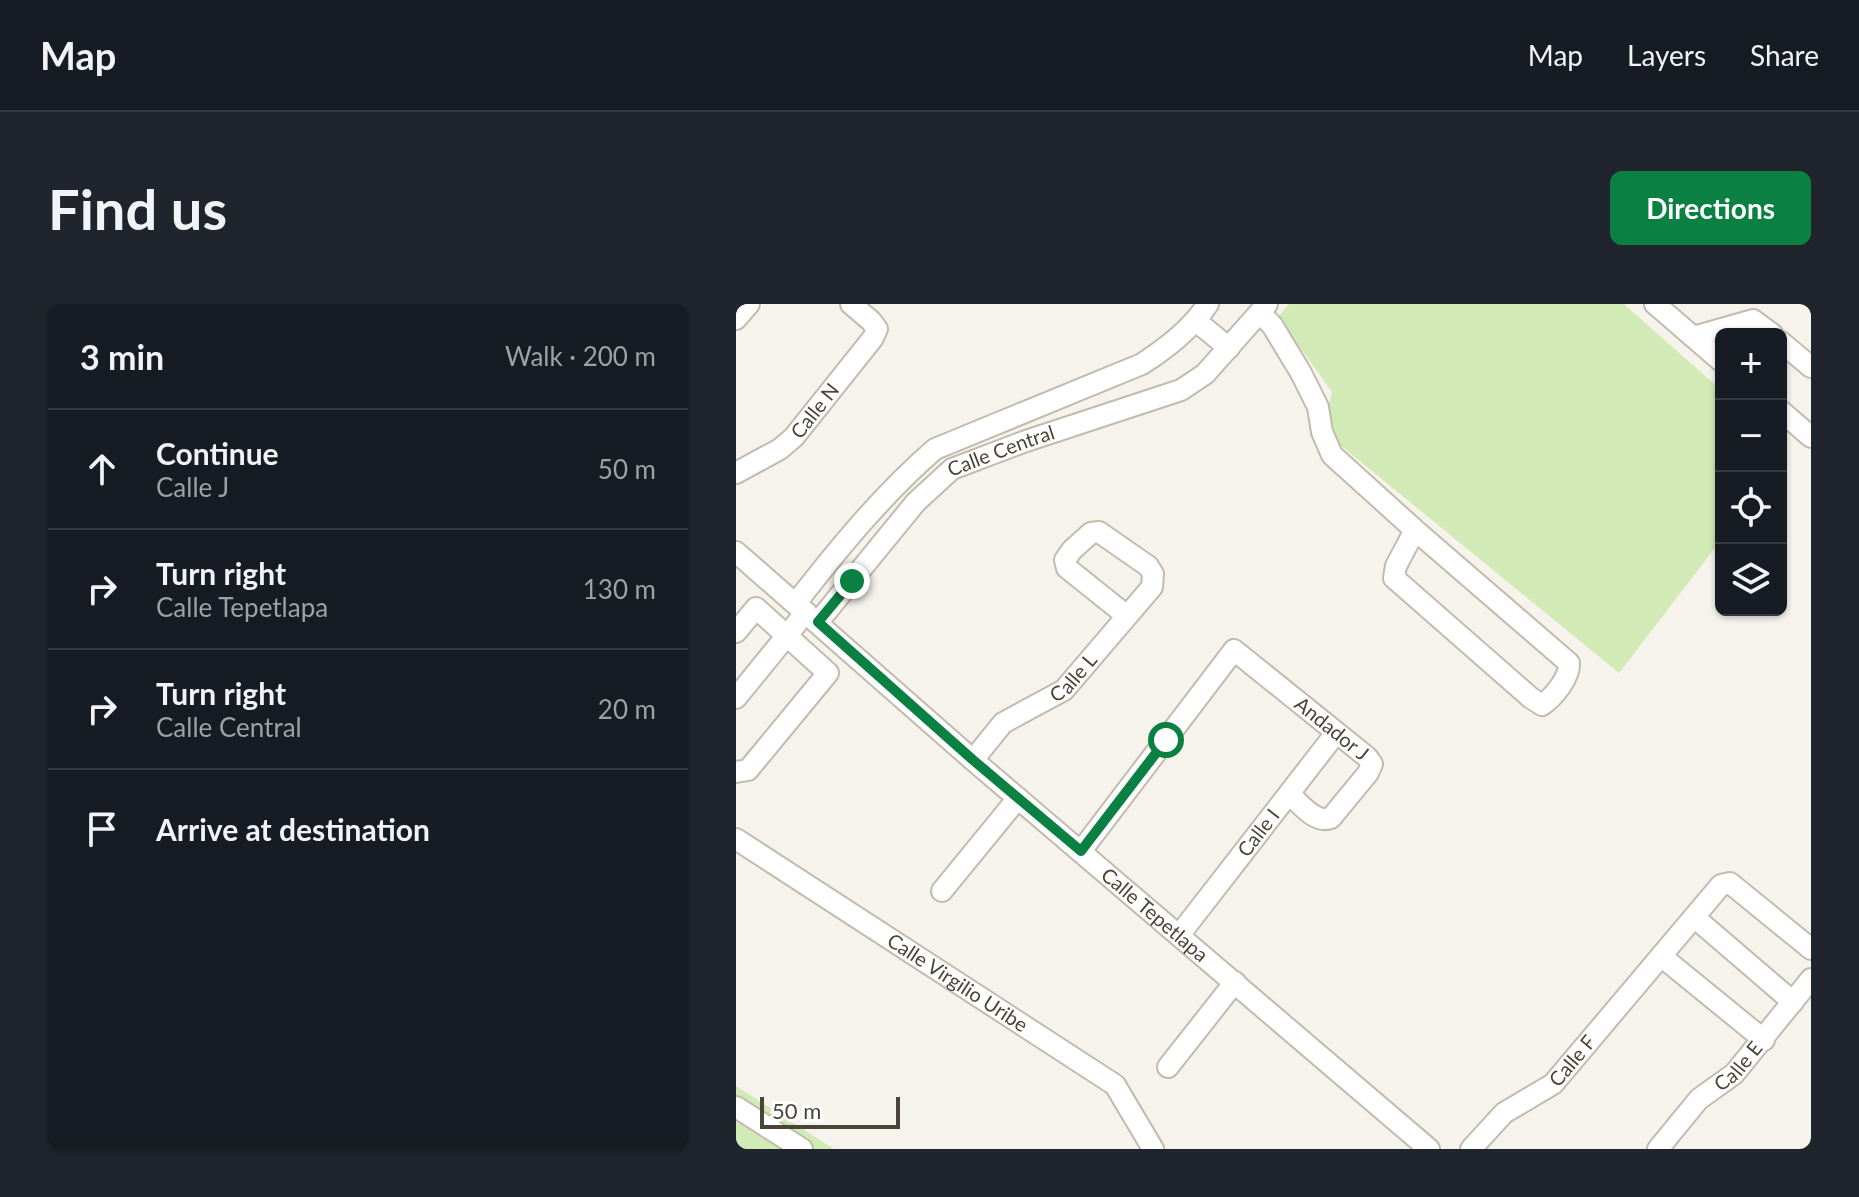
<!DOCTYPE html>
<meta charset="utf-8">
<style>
:root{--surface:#171b24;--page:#20242c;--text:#f1f3f6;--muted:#9ea1a6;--line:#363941;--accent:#0b8043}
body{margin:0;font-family:Lato,sans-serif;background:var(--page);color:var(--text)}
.controls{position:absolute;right:24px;top:24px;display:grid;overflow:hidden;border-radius:12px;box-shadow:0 2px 6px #0004}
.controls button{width:72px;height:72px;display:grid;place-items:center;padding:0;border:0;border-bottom:2px solid var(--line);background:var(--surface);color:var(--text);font:40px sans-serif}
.scale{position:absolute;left:24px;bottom:20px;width:140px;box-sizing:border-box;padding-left:8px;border:4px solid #4b4439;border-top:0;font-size:22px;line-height:28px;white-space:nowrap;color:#4b4439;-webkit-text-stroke:6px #fff;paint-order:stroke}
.stop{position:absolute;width:24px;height:24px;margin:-18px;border:6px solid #0b8043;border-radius:50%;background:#fff}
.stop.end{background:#0b8043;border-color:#fff;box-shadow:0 2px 8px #0008}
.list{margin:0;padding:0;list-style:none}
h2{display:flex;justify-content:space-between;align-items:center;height:104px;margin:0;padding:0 32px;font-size:34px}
h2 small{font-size:26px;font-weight:400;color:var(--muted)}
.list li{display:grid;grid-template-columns:52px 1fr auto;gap:24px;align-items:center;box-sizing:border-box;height:120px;padding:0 32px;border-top:2px solid var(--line)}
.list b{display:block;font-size:30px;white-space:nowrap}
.list p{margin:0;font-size:26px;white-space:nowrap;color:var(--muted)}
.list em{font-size:26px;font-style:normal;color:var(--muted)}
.icon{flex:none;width:44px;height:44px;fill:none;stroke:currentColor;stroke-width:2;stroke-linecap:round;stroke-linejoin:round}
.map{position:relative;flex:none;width:1075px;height:845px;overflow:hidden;border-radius:12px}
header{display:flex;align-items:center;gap:48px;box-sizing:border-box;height:112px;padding:0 40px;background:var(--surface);border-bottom:2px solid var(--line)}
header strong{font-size:38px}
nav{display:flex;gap:44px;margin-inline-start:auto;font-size:28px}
.intro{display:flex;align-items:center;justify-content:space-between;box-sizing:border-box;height:192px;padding:0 48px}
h1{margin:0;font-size:56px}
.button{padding:20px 36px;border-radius:12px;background:var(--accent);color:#fff;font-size:28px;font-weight:700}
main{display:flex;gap:48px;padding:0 48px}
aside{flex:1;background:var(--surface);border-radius:12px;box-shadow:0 2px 6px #0004}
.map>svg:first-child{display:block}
.green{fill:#d2eab5}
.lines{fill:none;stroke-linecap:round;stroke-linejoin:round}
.minor-casing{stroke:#c2bbae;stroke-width:24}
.minor{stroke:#fff;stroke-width:20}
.route{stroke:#0b8043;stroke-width:10}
.labels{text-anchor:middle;stroke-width:6;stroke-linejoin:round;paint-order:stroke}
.street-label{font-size:20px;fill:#4b4439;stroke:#fff}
</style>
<header>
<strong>Map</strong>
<nav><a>Map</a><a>Layers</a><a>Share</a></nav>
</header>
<div class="intro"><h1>Find us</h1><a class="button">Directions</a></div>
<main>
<aside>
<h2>3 min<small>Walk · 200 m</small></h2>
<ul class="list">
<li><svg class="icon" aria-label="ahead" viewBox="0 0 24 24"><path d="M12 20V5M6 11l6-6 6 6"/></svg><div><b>Continue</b><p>Calle J</p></div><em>50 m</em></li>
<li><svg class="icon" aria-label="right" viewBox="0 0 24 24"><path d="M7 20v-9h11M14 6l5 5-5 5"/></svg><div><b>Turn right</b><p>Calle Tepetlapa</p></div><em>130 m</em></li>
<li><svg class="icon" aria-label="right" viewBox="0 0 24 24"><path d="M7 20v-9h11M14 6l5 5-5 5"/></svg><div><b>Turn right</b><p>Calle Central</p></div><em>20 m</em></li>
<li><svg class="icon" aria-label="arrive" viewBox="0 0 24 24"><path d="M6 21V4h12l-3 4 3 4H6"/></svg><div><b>Arrive at destination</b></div></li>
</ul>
</aside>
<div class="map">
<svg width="1075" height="845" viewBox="0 0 1075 845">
<rect width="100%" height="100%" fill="#f6f3ec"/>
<g class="green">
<path d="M553 0H888L985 86V236L883 369 587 127 596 88 542 13Z"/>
<path d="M0 782 98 845H0Z"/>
</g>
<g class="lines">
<defs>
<g id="minor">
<path d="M919 0 985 57"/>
<path d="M524 9 536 21 565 69 582 103 586 128 596 151 679 226 833 359C834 373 818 393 806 401L795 394 658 274 660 262 679 226"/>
<path d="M0 15 13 0"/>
<path d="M460 17 493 44"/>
<path d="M957 33 1017 16 1036 30"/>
<path d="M1045 38 1075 63"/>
<path d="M1045 107 1075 133"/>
<path id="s1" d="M0 169 44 145 58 133 137 34 141 25 135 17 115 0"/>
<path id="s2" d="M0 248 237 456 693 845"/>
<path d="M60 299C102 245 147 190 199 145L406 60C432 43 454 26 472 0"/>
<path id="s3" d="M82 318 180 198 216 165 290 137 445 86 469 70 531 0"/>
<path d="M0 328 20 304 92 369 12 466 0 468"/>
<path d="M0 394 70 308"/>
<path id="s4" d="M237 456 267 419 328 386 416 283 417 270 412 262 363 228 355 229 336 246 329 256 331 264 391 312"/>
<path id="s5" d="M0 535 379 781 417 845"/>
<path id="s6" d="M345 547 498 346 631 453 636 460 632 469 595 514C579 520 565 500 553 490"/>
<path d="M206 587 282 494"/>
<path d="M958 613 1057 698"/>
<path id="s7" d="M444 630 600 429"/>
<path d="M925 652 1028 736"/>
<path d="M432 763 499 678"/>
<path d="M0 803 66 845"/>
<path id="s8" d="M735 845 768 809 817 780 985 581 994 579 1075 645"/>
<path id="s9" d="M922 845 963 795 998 770 1075 675"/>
</g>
</defs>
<use href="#minor" class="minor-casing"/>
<use href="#minor" class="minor"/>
</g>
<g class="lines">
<path class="route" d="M116 277 82 318 237 456 345 547 430 436"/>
</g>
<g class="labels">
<g class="street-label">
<text dy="7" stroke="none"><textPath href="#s1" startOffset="102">Calle N</textPath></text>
<text dy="7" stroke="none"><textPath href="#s3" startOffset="256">Calle Central</textPath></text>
<text dy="7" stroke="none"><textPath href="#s4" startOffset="132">Calle L</textPath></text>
<text dy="7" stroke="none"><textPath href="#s6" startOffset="378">Andador J</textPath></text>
<text dy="7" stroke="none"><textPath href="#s7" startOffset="128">Calle I</textPath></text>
<text dy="7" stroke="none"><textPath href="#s2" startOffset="554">Calle Tepetlapa</textPath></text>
<text dy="7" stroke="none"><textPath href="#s5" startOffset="264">Calle Virgilio Uribe</textPath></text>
<text dy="7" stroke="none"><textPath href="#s8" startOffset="136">Calle F</textPath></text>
<text dy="7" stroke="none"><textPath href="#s9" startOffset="116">Calle E</textPath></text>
</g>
</g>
</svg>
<div class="controls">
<button>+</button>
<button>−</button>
<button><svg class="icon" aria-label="locate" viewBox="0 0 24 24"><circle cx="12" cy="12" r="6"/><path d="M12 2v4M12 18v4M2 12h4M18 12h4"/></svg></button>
<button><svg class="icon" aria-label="layers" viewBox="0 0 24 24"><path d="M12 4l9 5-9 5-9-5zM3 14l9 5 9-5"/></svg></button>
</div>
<div class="scale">50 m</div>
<div class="stop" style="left:430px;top:436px"></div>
<div class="stop end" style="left:116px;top:277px"></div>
</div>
</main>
